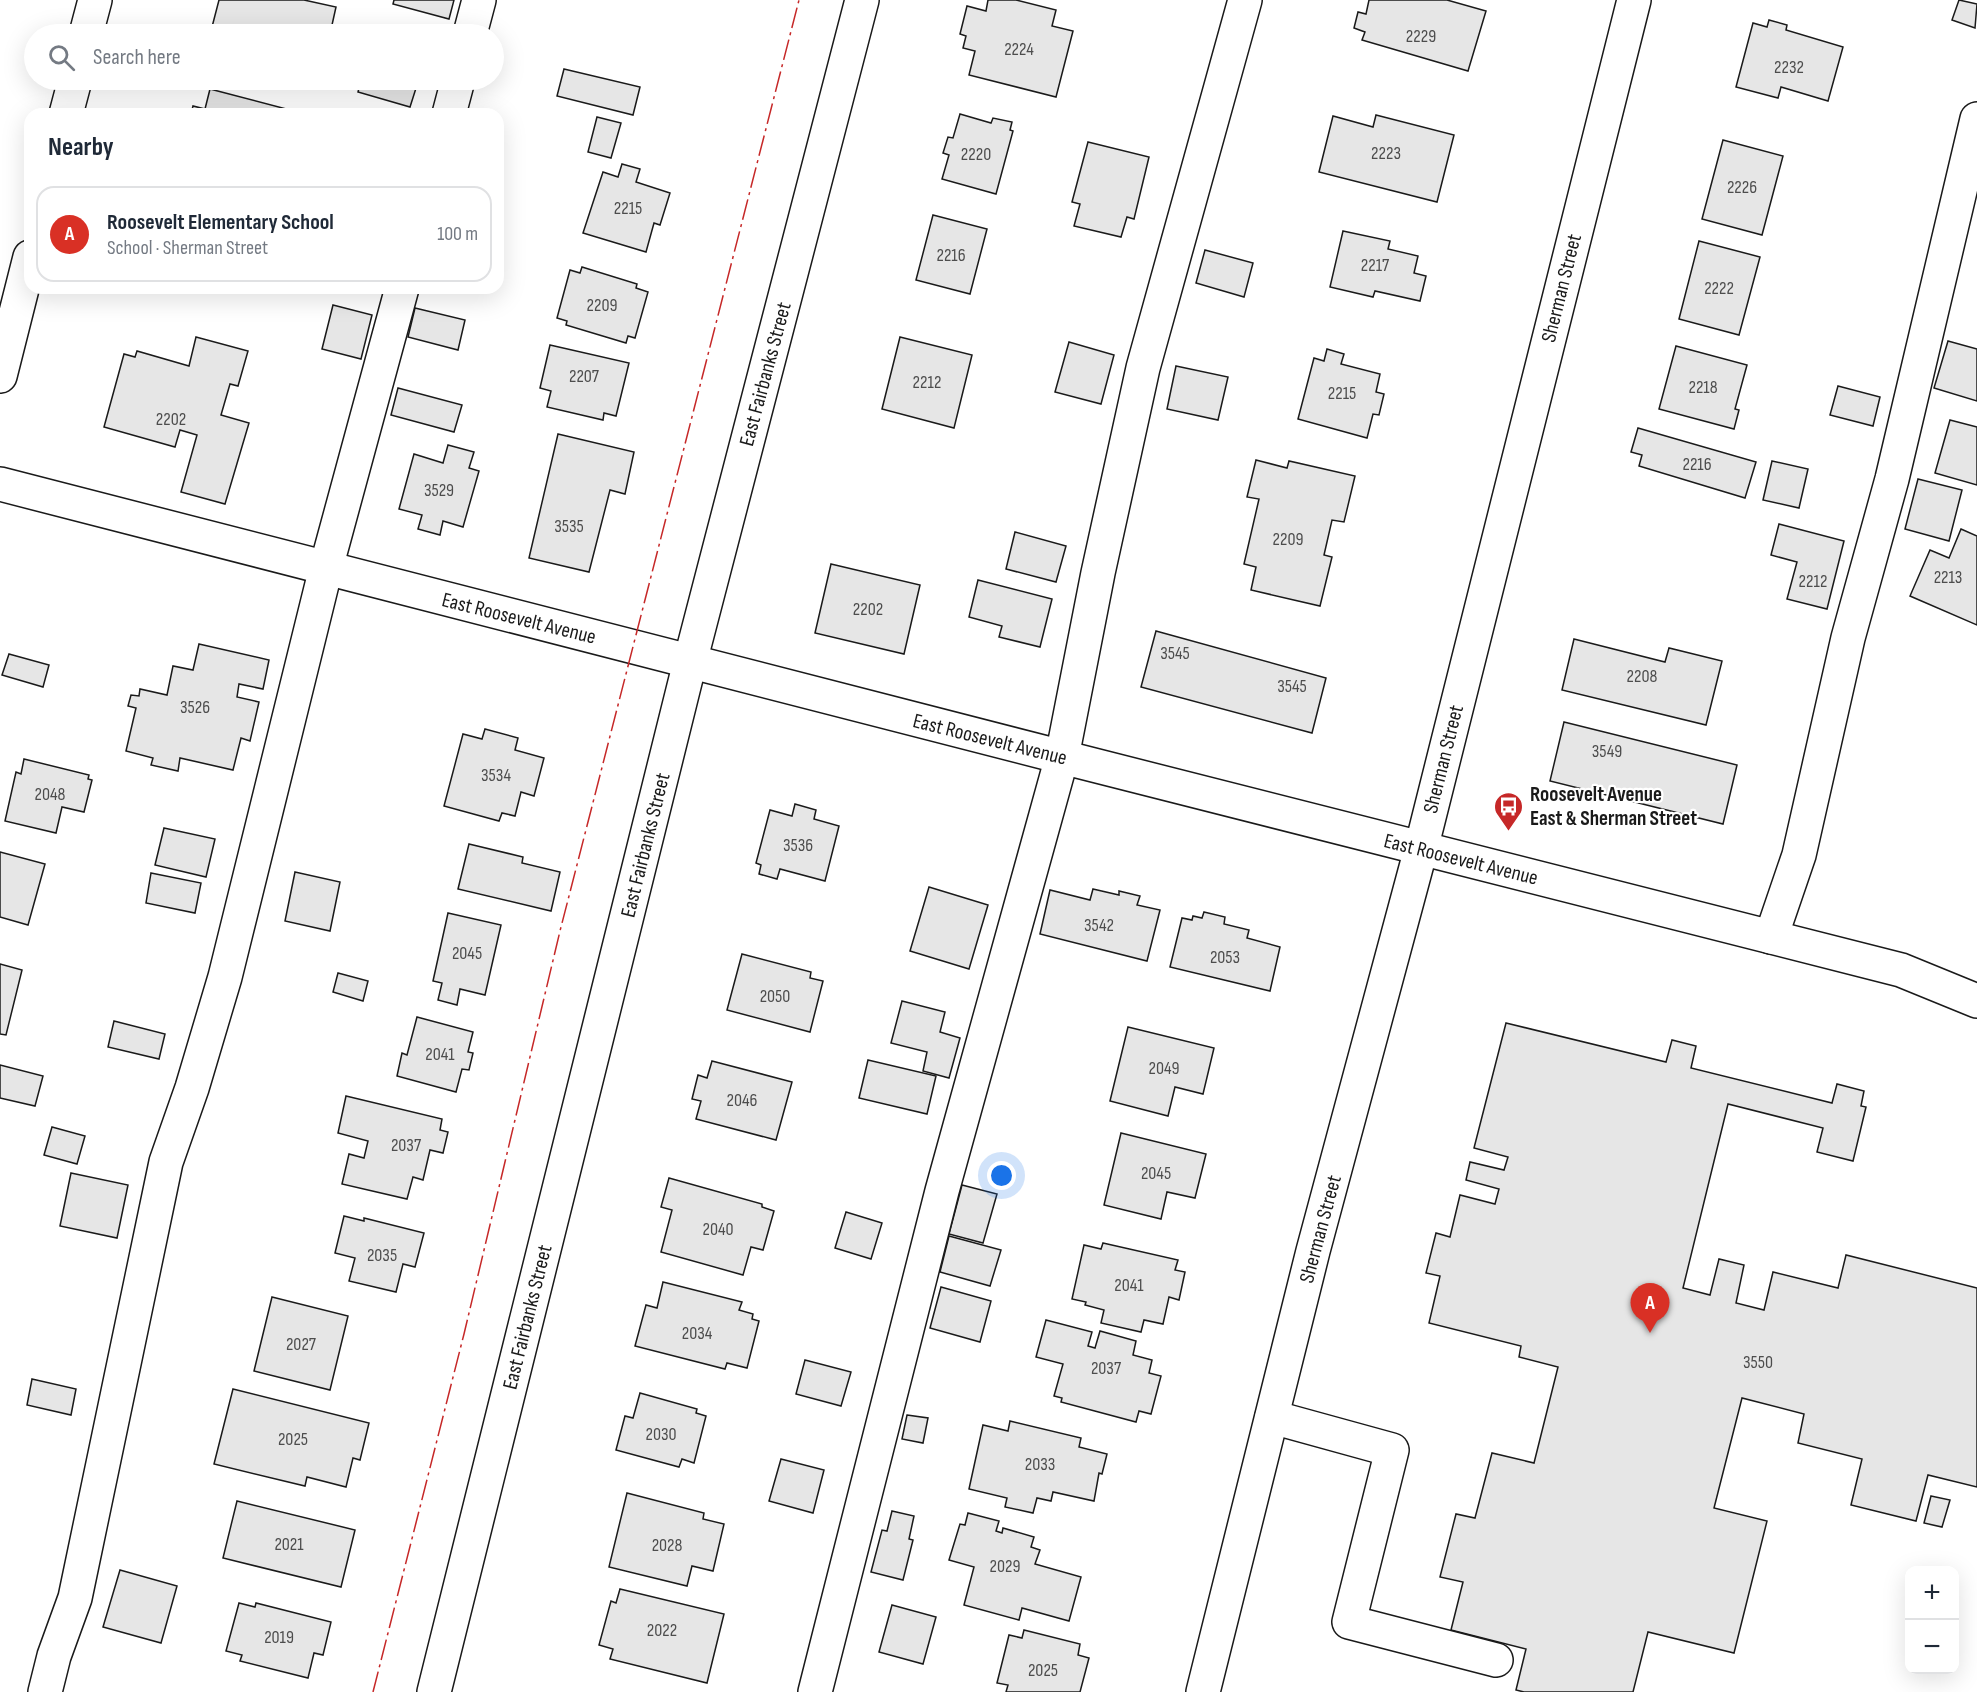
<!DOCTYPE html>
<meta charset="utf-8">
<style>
:root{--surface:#fff;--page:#f6f6f7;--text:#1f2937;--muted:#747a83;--line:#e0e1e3;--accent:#d93025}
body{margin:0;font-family:"Sofia Sans Condensed",sans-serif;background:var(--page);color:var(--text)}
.controls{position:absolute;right:18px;bottom:18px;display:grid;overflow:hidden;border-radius:12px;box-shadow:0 6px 24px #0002}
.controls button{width:54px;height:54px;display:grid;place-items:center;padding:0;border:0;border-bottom:2px solid var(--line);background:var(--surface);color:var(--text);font:30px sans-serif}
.you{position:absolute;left:1002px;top:1176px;width:21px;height:21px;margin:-15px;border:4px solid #fff;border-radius:50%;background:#1a73e8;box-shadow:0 0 0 9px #1a73e833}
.badge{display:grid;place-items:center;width:39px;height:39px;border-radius:50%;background:var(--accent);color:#fff;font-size:20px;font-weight:700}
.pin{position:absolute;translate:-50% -50px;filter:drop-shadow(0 2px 3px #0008)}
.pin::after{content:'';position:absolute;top:32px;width:21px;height:18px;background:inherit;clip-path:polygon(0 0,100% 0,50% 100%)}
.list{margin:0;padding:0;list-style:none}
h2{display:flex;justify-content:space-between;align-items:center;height:78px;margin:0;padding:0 24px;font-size:26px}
h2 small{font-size:20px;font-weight:400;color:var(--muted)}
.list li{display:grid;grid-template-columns:39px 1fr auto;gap:18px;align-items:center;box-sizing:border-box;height:96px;margin:0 12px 12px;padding:0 12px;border:2px solid var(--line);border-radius:18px}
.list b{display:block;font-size:22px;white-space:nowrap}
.list p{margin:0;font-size:20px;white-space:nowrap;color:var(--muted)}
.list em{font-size:20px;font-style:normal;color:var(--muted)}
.icon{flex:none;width:33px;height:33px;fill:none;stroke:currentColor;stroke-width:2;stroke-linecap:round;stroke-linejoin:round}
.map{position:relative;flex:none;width:1977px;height:1692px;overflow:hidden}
.search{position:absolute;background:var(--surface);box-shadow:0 6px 24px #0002;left:24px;top:24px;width:480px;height:66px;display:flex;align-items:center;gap:15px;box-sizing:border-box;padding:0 21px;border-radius:33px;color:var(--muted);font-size:22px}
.panel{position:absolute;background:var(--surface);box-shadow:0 6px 24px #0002;left:24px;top:108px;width:480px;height:186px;border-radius:18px}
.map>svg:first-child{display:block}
.building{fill:#e6e6e6;stroke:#1a1a1a;stroke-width:1.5}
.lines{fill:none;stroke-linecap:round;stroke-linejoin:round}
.minor-casing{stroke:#1a1a1a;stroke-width:36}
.minor{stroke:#fff;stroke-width:33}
.power{stroke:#c62828;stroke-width:1.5;stroke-dasharray:21 4.5 3 4.5;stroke-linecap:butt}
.labels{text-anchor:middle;stroke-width:4.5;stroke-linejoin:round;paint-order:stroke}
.number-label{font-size:18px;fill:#4d4d4d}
.street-label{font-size:21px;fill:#1a1a1a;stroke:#fff}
.poi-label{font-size:21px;font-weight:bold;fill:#1a1a1a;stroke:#fff;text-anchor:start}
</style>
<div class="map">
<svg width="1977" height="1692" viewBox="0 0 1977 1692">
<rect width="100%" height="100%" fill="#fff"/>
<g class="building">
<path d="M219 0H304L336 7 330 34H242L212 27Z"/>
<path d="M394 0H454L449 19 393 4Z"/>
<path d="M988 0H1016L1056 10 1052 26 1073 31 1056 97 969 75 975 51 963 48 966 36 960 34 967 6 986 11Z"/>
<path d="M1369 0H1447L1486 11 1468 71 1362 40 1365 32 1354 28 1358 12 1366 14Z"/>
<path d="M1959 0 1977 4 1975 28 1952 20Z"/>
<path d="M1769 20 1787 25 1786 30 1843 47 1828 101 1781 87 1778 98 1736 87 1753 23 1767 27Z"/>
<path d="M564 69 640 87 633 115 557 96Z"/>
<path d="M361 80H397L417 85 410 107 358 92Z"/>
<path d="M210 89 294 111 293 114H191L193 106 205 109Z"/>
<path d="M960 114 991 123 993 118 1012 122 1010 130 1013 131 996 194 942 179 949 155 943 153 948 137 953 138Z"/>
<path d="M1376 115 1454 135 1437 202 1319 172 1333 116 1373 127Z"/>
<path d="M597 117 621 123 611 158 588 152Z"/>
<path d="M1723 140 1783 156 1762 235 1702 219Z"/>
<path d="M1088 142 1149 157 1134 219 1127 217 1121 237 1074 226 1080 204 1072 202Z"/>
<path d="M622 164 640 169 636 182 670 193 660 225 654 223 646 252 583 233 603 172 618 177Z"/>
<path d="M933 215 987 229 970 294 916 280Z"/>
<path d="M1343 231 1390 241 1388 249 1418 256 1414 273 1426 276 1420 301 1375 291 1373 297 1330 287Z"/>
<path d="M1699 241 1760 257 1739 335 1679 319Z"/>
<path d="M1205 250 1253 263 1244 297 1196 283Z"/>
<path d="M582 267 637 284 636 288 648 292 635 338 628 336 626 343 566 325 567 321 557 318 570 270 580 273Z"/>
<path d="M333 305 372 315 361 359 322 349Z"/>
<path d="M415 308 465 320 458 350 408 337Z"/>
<path d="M196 337 248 351 238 386 230 384 221 415 249 423 225 504 181 492 197 435 180 430 175 447 104 427 124 354 135 357 137 351 189 366Z"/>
<path d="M900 337 972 355 954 428 882 409Z"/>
<path d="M1948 341 1977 349V401L1934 388Z"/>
<path d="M1069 342 1114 355 1101 404 1055 392Z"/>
<path d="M550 345 629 363 616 416 604 413 603 420 547 407 551 391 540 388Z"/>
<path d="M1676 346 1747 365 1735 409 1739 410 1734 429 1659 409Z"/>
<path d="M1327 349 1344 354 1341 364 1380 374 1376 392 1384 394 1379 415 1373 414 1367 438 1298 419 1314 358 1324 361Z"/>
<path d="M1176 366 1228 377 1218 420 1167 409Z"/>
<path d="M1838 386 1880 397 1873 426 1830 415Z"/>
<path d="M398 388 462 405 454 432 391 415Z"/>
<path d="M1950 420 1977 427V485L1935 473Z"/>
<path d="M1638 428 1756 462 1745 498 1639 466 1642 455 1631 452Z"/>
<path d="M558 434 634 452 625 494 610 490 589 572 529 558Z"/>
<path d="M448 445 474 452 469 468 479 471 463 527 443 521 440 535 418 529 422 515 399 509 414 454 443 463Z"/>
<path d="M1256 460 1287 468 1289 461 1355 476 1344 522 1332 520 1324 555 1332 557 1320 606 1251 590 1256 567 1244 564 1259 499 1247 497Z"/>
<path d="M1772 461 1808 469 1799 508 1763 500Z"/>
<path d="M1918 479 1962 490 1949 541 1905 529Z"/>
<path d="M1779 524 1844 541 1827 609 1787 599 1797 562 1771 555Z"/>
<path d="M1961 529 1977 536V625L1910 596 1930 550 1949 558Z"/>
<path d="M1015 532 1066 546 1056 582 1006 569Z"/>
<path d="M831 564 920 585 904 654 815 633Z"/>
<path d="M978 580 1052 599 1040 647 999 637 1002 626 969 617Z"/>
<path d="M1156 631 1326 678 1312 733 1141 687Z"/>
<path d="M1574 639 1665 662 1669 648 1722 661 1706 725 1562 690Z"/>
<path d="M199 644 269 660 263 689 239 684 237 697 259 702 250 741 241 738 233 770 180 758 178 771 151 765 153 758 126 751 136 708 128 706 131 695 139 696 140 689 167 695 173 666 193 670Z"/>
<path d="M9 654 49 665 43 687 2 675Z"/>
<path d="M1564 722 1737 765 1723 824 1550 781Z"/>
<path d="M485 729 518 738 515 750 544 758 534 796 521 792 515 816 502 813 499 821 444 806 463 734 482 739Z"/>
<path d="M24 759 89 775 88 779 92 780 84 812 62 807 56 833 5 821 16 772 21 774Z"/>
<path d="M795 804 816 810 814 819 839 826 825 881 780 869 777 879 759 874 761 865 756 863 770 810 792 816Z"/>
<path d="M164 828 215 839 206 877 155 865Z"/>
<path d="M469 844 523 857 522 863 560 872 551 911 458 889Z"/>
<path d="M0 852 45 864 28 925 0 917Z"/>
<path d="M295 872 340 882 330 931 285 921Z"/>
<path d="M151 873 201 883 195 913 146 903Z"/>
<path d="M929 887 988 905 969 969 910 951Z"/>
<path d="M1093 889 1119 895V891L1140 896 1137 905 1160 910 1147 961 1040 934 1050 890 1090 900Z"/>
<path d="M1204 912 1225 917 1224 924 1249 930 1247 938 1280 947 1270 991 1170 967 1182 918 1192 920 1193 916 1202 918Z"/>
<path d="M448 913 501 925 485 995 460 989 457 1005 438 1000 442 983 433 981Z"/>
<path d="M742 954 811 972 810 978 823 981 810 1032 727 1010Z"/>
<path d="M0 964 22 970 6 1035 0 1034Z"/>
<path d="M338 973 368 981 363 1001 333 992Z"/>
<path d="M902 1001 945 1012 940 1032 960 1038 949 1078 923 1071 927 1052 891 1043Z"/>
<path d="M417 1017 473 1032 468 1052 473 1053 469 1070 462 1069 456 1092 397 1076 402 1053 407 1055Z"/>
<path d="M114 1021 165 1034 159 1059 108 1047Z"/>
<path d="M1506 1023 1666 1062 1672 1040 1696 1046 1691 1068 1832 1103 1837 1084 1864 1091 1861 1106 1866 1107 1853 1161 1817 1152 1823 1128 1728 1104 1683 1288 1710 1295 1719 1259 1744 1265 1736 1303 1764 1310 1773 1272 1838 1288 1846 1255 1977 1288V1487L1928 1475 1916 1521 1851 1505 1862 1459 1798 1443 1804 1414 1742 1398 1714 1508 1767 1521 1734 1653 1648 1632 1633 1692H1524L1516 1690 1526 1649 1451 1630 1463 1582 1440 1577 1456 1514 1475 1518 1492 1453 1534 1463 1558 1367 1519 1357 1521 1346 1429 1323 1440 1276 1426 1273 1436 1233 1450 1237 1460 1195 1495 1204 1499 1189 1466 1180 1470 1162 1504 1170 1508 1157 1474 1148Z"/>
<path d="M1128 1027 1214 1048 1203 1094 1175 1087 1168 1116 1110 1101Z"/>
<path d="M868 1060 936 1076 927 1114 859 1098Z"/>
<path d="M712 1061 792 1082 776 1140 696 1119 701 1101 692 1099 698 1075 707 1078Z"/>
<path d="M0 1065 43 1076 35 1106 0 1098Z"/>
<path d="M346 1096 442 1119 440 1130 448 1132 443 1153 430 1150 423 1180 413 1177 407 1199 342 1184 349 1154 364 1158 368 1141 338 1133Z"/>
<path d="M52 1127 85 1136 77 1164 44 1155Z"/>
<path d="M1121 1133 1206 1154 1195 1198 1167 1192 1161 1219 1104 1205Z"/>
<path d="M71 1173 128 1185 117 1238 60 1226Z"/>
<path d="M669 1178 762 1204V1207L774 1211 763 1250 751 1247 743 1275 661 1252 672 1210 661 1207Z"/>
<path d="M962 1185 997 1194 983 1243 949 1234Z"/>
<path d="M846 1212 882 1223 871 1259 835 1248Z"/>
<path d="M344 1216 364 1221V1218L424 1233 415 1267 403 1264 396 1292 349 1281 355 1258 335 1253Z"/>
<path d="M949 1236 1001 1250 990 1286 940 1272Z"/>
<path d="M1103 1243 1178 1260 1175 1270 1185 1272 1179 1300 1169 1297 1163 1324 1144 1320 1141 1332 1101 1323 1104 1310 1085 1305 1086 1302 1072 1299 1084 1245 1101 1249Z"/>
<path d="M663 1282 742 1302 739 1310 753 1314 752 1319 759 1321 747 1368 727 1363 725 1369 635 1346 646 1305 657 1308Z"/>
<path d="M941 1287 991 1301 980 1342 930 1328Z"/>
<path d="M272 1297 348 1316 330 1390 254 1371Z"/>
<path d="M1046 1320 1092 1332 1088 1346 1095 1348 1100 1331 1136 1341 1133 1355 1152 1360 1149 1373 1161 1376 1151 1414 1139 1411 1136 1422 1061 1402 1062 1398 1054 1396 1063 1364 1036 1357Z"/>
<path d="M805 1360 851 1372 841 1406 796 1394Z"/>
<path d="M32 1379 76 1389 71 1415 27 1405Z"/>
<path d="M233 1389 369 1423 360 1460 353 1458 346 1487 307 1477 305 1486 214 1464Z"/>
<path d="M640 1393 697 1409 696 1413 706 1416 694 1463 682 1459 679 1467 616 1450 625 1416 633 1418Z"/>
<path d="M907 1415 928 1418 923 1443 902 1439Z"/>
<path d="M1010 1421 1081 1438 1079 1447 1107 1454 1102 1474 1099 1473 1094 1501 1053 1492 1051 1501 1037 1498 1033 1513 1005 1507 1007 1498 969 1489 983 1425 1008 1431Z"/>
<path d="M781 1459 824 1470 813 1513 769 1501Z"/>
<path d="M627 1493 704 1513 703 1519 724 1524 713 1571 692 1566 687 1586 609 1567Z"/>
<path d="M1931 1496 1950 1500 1942 1527 1924 1523Z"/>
<path d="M237 1501 355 1530 341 1587 223 1558Z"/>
<path d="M892 1511 914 1516 909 1539 913 1540 903 1580 871 1572 882 1530 887 1531Z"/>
<path d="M968 1513 999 1521 996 1531 1002 1533 1003 1528 1034 1537 1031 1547 1040 1550 1035 1564 1081 1577 1069 1621 1022 1608 1019 1620 964 1605 974 1567 949 1560 960 1524 965 1525Z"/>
<path d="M120 1570 177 1586 161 1643 103 1627Z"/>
<path d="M620 1589 724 1614 707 1683 610 1659 613 1649 599 1645 611 1601 616 1603Z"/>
<path d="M239 1603 255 1607 256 1603 331 1622 323 1655 314 1653 308 1678 240 1661 242 1655 226 1651Z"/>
<path d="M892 1605 936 1617 923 1664 879 1652Z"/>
<path d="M1024 1630 1080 1644 1078 1655 1089 1658 1080 1692H1006L1008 1685 997 1683 1009 1635 1022 1638Z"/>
</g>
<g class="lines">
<defs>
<g id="minor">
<path d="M86 34 95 0"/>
<path d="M470 34 479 0"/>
<path d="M66 114 75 80"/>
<path d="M449 114 458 80"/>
<path d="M0 376 30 257"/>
<path d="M0 484 1062 757 1901 970 1977 1001"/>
<path d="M1771 937 1799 855 1848 638 1892 479 1977 119"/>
<path d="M1272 1417 1392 1450 1349 1622 1496 1660"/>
<path d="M45 1692 54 1656 75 1598 166 1162 192 1088 225 977 326 568 402 288"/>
<path d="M434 1692 690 662 862 0"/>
<path d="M815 1692 942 1191 1062 757 1098 573 1143 368 1245 0"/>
<path d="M1203 1692 1313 1251 1421 849 1634 0"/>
</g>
</defs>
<use href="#minor" class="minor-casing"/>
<use href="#minor" class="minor"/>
<path class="power" d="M373 1692 464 1334 560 931 799 0"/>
</g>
<defs>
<symbol id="bus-pin" viewBox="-11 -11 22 30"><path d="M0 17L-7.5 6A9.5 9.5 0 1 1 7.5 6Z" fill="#c62828" stroke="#fff"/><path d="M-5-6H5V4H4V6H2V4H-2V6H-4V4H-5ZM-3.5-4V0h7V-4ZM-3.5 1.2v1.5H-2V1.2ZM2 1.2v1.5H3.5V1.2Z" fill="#fff"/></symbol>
</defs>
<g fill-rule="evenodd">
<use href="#bus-pin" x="1492" y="790" width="33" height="45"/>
</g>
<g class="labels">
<g class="number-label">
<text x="1421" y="42">2229</text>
<text x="1019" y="55">2224</text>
<text x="1789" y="73">2232</text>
<text x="1386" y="159">2223</text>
<text x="976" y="160">2220</text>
<text x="1742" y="193">2226</text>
<text x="628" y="214">2215</text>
<text x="951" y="261">2216</text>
<text x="1375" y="271">2217</text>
<text x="1719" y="294">2222</text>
<text x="602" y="311">2209</text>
<text x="584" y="382">2207</text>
<text x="927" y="388">2212</text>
<text x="1703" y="393">2218</text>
<text x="1342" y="399">2215</text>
<text x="171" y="425">2202</text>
<text x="1697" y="470">2216</text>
<text x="439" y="496">3529</text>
<text x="569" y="532">3535</text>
<text x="1288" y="545">2209</text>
<text x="1948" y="583">2213</text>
<text x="1813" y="587">2212</text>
<text x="868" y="615">2202</text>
<text x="1175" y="659">3545</text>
<text x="1642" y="682">2208</text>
<text x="1292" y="692">3545</text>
<text x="195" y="713">3526</text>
<text x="1607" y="757">3549</text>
<text x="496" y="781">3534</text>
<text x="50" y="800">2048</text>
<text x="798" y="851">3536</text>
<text x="1099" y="931">3542</text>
<text x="467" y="959">2045</text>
<text x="1225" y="963">2053</text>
<text x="775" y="1002">2050</text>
<text x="440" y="1060">2041</text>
<text x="1164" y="1074">2049</text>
<text x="742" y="1106">2046</text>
<text x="406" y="1151">2037</text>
<text x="1156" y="1179">2045</text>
<text x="718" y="1235">2040</text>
<text x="382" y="1261">2035</text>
<text x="1129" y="1291">2041</text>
<text x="697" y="1339">2034</text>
<text x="301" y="1350">2027</text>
<text x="1758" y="1368">3550</text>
<text x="1106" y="1374">2037</text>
<text x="661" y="1440">2030</text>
<text x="293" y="1445">2025</text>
<text x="1040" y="1470">2033</text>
<text x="289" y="1550">2021</text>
<text x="667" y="1551">2028</text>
<text x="1005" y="1572">2029</text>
<text x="662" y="1636">2022</text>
<text x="279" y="1643">2019</text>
<text x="1043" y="1676">2025</text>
</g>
<g class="street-label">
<text transform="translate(1561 288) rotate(-76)" y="7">Sherman Street</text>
<text transform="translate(765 374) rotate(-75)" y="7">East Fairbanks Street</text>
<text transform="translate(519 618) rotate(14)" y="7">East Roosevelt Avenue</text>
<text transform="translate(990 739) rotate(14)" y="7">East Roosevelt Avenue</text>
<text transform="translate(1443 759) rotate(-76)" y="7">Sherman Street</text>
<text transform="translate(645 845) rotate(-76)" y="7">East Fairbanks Street</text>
<text transform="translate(1461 859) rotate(14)" y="7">East Roosevelt Avenue</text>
<text transform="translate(1320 1229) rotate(-75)" y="7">Sherman Street</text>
<text transform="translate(527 1317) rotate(-76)" y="7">East Fairbanks Street</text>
</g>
<g class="poi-label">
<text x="1530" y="801">Roosevelt Avenue<tspan x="1530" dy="24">East &amp; Sherman Street</tspan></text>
</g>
</g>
</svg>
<div class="controls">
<button>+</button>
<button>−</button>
</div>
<div class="you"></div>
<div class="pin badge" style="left:1650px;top:1333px">A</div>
<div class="search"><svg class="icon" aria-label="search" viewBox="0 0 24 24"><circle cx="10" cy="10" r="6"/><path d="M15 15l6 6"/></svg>Search here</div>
<section class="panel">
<h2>Nearby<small></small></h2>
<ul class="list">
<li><span class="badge">A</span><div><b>Roosevelt Elementary School</b><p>School · Sherman Street</p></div><em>100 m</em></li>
</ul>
</section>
</div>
